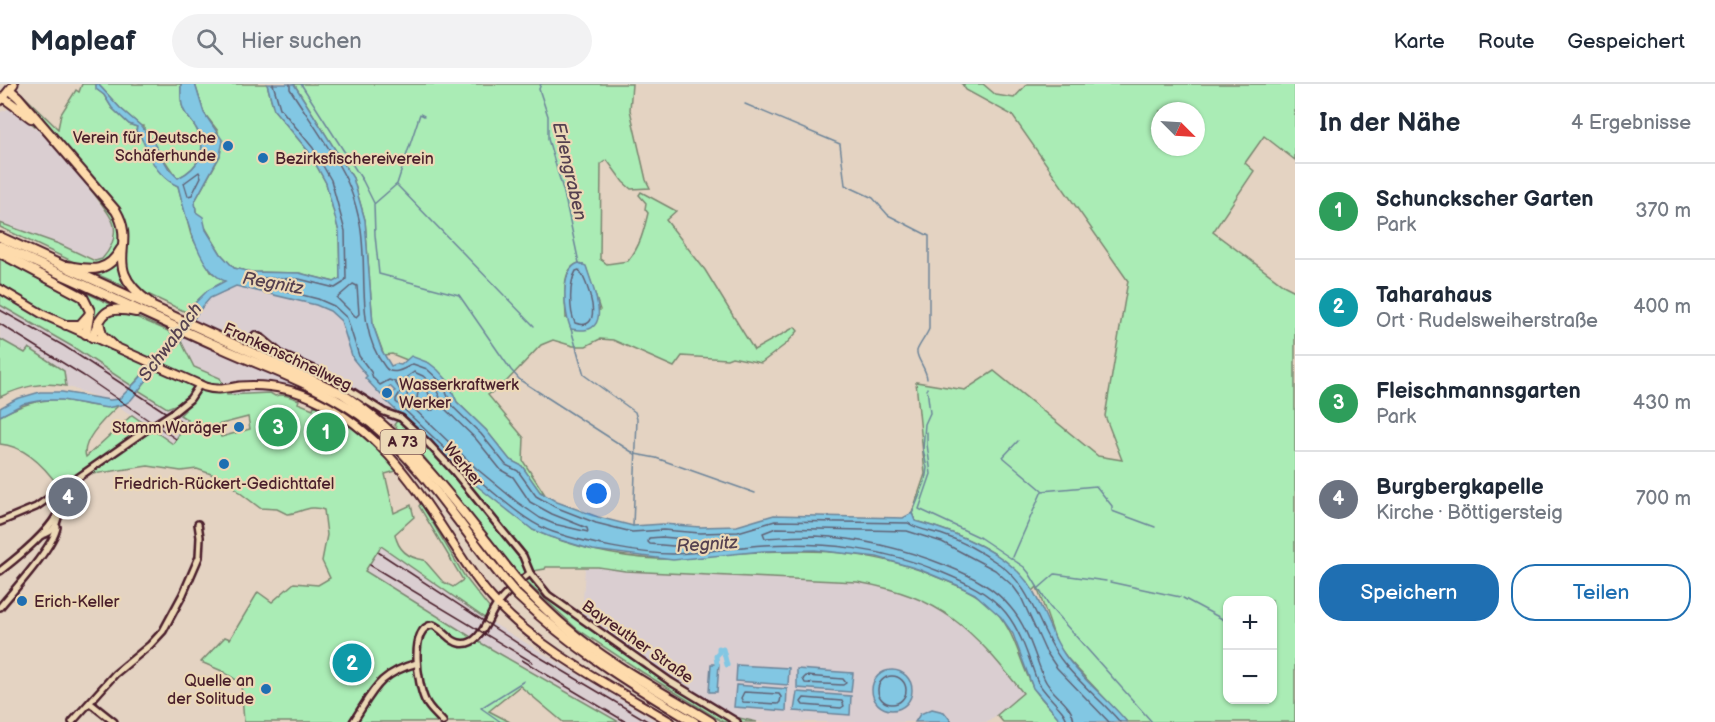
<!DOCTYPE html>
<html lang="de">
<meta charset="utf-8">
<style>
:root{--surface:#fff;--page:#f2f2f3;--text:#1f2937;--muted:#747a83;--line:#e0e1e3;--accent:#1f6fb2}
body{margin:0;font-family:"Balsamiq Sans",sans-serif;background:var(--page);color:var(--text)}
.controls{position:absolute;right:18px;bottom:18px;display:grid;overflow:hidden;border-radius:12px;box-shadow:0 2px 4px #0004}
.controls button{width:54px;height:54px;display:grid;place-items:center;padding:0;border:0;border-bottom:2px solid var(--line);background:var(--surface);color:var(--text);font:30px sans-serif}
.compass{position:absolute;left:1151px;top:18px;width:54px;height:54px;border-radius:50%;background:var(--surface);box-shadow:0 2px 4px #0004;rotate:114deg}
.you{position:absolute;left:597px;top:410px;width:21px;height:21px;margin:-15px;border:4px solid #fff;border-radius:50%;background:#1a73e8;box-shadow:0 0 0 9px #1a73e833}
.badge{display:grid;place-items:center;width:39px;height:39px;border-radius:50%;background:var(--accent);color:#fff;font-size:20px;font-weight:700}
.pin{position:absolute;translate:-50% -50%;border:3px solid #fff;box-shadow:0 2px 6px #0006}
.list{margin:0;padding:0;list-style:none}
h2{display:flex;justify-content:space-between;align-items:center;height:78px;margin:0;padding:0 24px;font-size:26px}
h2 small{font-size:20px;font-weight:400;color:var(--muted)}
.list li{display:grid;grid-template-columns:39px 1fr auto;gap:18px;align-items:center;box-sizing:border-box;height:96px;padding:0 24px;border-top:2px solid var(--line)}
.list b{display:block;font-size:22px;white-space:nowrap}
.list p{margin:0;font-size:20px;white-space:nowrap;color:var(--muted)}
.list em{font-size:20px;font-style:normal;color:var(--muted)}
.actions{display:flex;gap:12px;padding:18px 24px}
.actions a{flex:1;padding:14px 0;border:2px solid var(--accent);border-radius:24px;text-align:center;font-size:21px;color:var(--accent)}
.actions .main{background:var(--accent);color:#fff}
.icon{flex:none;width:33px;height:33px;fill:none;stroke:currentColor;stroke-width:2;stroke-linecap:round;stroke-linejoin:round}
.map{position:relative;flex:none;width:1295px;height:638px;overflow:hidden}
header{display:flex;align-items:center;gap:36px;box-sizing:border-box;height:84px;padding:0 30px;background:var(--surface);border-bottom:2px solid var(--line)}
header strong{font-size:28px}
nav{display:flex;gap:33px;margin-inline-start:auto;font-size:21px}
.search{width:420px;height:54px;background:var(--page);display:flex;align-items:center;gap:15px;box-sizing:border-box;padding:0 21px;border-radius:33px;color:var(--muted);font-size:22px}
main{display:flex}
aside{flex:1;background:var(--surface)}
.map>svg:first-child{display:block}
.built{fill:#daced1}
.green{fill:#aaecb5;stroke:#7a8670;stroke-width:1.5;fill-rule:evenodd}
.water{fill:#82c7e3;stroke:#6c8499;stroke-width:1.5}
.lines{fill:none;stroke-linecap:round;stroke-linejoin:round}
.shore{stroke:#606275;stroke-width:1.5}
.stream{stroke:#6c8499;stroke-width:1.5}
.canal{stroke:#82c7e3;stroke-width:5}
.minor-casing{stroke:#4a1f2b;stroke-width:10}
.major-casing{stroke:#4a1f2b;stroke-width:11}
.highway-casing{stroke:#4a1f2b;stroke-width:12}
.minor{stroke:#ecd8b6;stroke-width:5}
.major{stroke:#fedbac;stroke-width:7}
.highway{stroke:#fedbac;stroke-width:8}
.rail{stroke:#4a1f2b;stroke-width:1.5}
.minor-bridge-casing{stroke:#4a1f2b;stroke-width:10;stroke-linecap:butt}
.highway-bridge-casing{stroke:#4a1f2b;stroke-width:12;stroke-linecap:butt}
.minor-bridge{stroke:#ecd8b6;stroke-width:5}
.highway-bridge{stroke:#fedbac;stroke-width:8}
.poi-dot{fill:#1f6fb2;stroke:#ecd8b6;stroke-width:2}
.labels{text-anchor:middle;stroke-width:4.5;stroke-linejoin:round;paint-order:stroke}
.shield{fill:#ecd8b6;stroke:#7b5655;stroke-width:1.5}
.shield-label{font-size:15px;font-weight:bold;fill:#4a1f2b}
.poi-label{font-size:16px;fill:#4a1f2b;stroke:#ecd8b6;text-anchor:end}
.street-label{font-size:16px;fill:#4a1f2b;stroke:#ecd8b6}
.water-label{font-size:18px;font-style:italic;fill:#554150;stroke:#ecd8b6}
</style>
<header>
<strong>Mapleaf</strong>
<div class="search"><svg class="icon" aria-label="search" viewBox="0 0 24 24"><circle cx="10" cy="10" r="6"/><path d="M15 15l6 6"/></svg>Hier suchen</div>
<nav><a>Karte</a><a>Route</a><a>Gespeichert</a></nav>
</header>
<main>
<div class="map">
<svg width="1295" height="638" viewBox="0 0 1295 638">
<rect width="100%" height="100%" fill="#e4d3c2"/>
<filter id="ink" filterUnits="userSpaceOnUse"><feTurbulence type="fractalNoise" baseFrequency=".0167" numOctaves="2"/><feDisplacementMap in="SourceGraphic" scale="12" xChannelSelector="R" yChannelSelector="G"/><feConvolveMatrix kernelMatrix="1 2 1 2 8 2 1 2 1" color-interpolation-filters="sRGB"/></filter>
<g filter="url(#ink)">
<g class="built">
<path d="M8 25 15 27 41 49 80 93 107 129 114 140 113 159 107 170 99 177 0 139V28Z"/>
<path d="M236 201 316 221 330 227 341 237 353 275 367 292 365 294 381 311 390 302 395 307 386 317 401 331 394 341 377 326 342 303 319 292 270 309 227 311 219 294 194 283 181 257 198 228 210 214Z"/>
<path d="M0 221 73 263 132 302 119 315 110 316 102 315 66 302 64 287 29 264 25 269 0 255Z"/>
<path d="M138 306 167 324 177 320 185 326 188 336 173 360 118 322 131 316Z"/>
<path d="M381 462 486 535 658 638H619L479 558 364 487Z"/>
<path d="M598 483 625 487 857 498 878 501 927 518 953 534 988 565 1023 609 988 638H757L726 631 666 592 582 533 585 484Z"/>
</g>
<g class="green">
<path d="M82 0H96L97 5 104 11 112 24 129 40 137 43 136 47C153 65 153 91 178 102L191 151 211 188 226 197C211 205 197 213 188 229L126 200 124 202 96 190 95 184 80 181 0 143V139L59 160 95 177 102 175C110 166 116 154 114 142 113 128 50 56 37 44 27 34 16 33 13 18L20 8 58 45 61 30 76 6 79 8Z"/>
<path d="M98 0H181C181 8 180 16 183 24 185 31 192 37 196 44 209 65 199 84 178 94L176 93 144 46V42H141L120 24Z"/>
<path d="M195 0H267L274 26 309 68 326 99 339 148 340 194 335 198 299 189 251 188 234 184 221 170 196 128 195 117 220 72 218 47 204 29Z"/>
<path d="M294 0H632L630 26 646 96 650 104 631 105 623 98 607 76 601 80 600 175 607 180 628 177C640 163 644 146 648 129L645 125 646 119 639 111 641 108 676 127 666 136 705 186 754 266 795 243 798 247 786 260 761 279 732 273 727 275 682 272 674 283 613 256 600 255 586 262H573L553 256 541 261 503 301 488 311 524 354 523 377 544 409 540 408 522 382 510 376 486 346 457 318 447 296 407 276 392 270 384 271 373 241 365 136 353 94ZM579 179 586 183 600 226 566 234C566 218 559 185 579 179Z"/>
<path d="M962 0H983L996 11 1014 14 1027 0H1295V76L1264 52 1245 79 1254 87 1213 148 1285 202 1295 207V638H1127L1068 575 1057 560 1037 503 1033 507C1007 467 958 449 915 437L912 429 925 390 916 298 965 306 994 287 1098 372 1122 376 1105 332 1128 197 1012 31 966 6ZM1160 27H1196V63H1160ZM1228 516H1272V616H1228Z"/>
<path d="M0 171 26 180 112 221 113 223 166 246 176 253 132 302 73 263 0 221Z"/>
<path d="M0 255 25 269 29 264 64 287 66 302C42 297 21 303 0 313Z"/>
<path d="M181 257 194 283 220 294 227 311 270 309 275 312C283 309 291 313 299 316L298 319 313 325 314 321C345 331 377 362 396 387L385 390 394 429 411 421 414 433 395 450C398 466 408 474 424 476L443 498 453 503 463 496 419 422 421 419 465 493 490 525 486 535 381 462 365 487 479 558 619 638H563L520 602 489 627 510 638H244L241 599 222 587 201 578 225 553 230 555 258 508 272 518 294 499 318 501 330 494 322 477 327 451 324 426C311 420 300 429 287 430L277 425 260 424 239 408 228 396 197 385 181 387 148 382 93 390 89 382 59 403C45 383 25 362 0 360V332C20 321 40 314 63 316 82 319 99 325 118 322 107 332 80 357 86 373L132 331 173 360 188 336 180 331 185 326 177 320 167 324 138 306ZM248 333 250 345 221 353 217 341Z"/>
<path d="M401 331 533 446C571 462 615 473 657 475 679 476 703 472 725 470 797 465 864 463 932 491 951 499 972 506 988 520 1016 544 1017 573 1033 603 1040 616 1054 626 1062 638H1003L997 631 1023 609C971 544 943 513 857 498L625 487 598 483H546L545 485 533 487 550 510 666 593 726 631 757 638H723L642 588 577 545 522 494 420 368 394 341Z"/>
</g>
<g class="water">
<path d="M96 0H98L120 24 141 42 152 56 169 85 178 94C199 84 209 65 196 44 192 37 185 31 183 24 180 16 181 8 181 0H195L204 29 223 57 220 71 195 117 196 128 203 133 206 146 221 170 234 184 251 188 299 189 334 198 340 195 339 148 326 99 309 68 274 26 267 0H294L353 94 365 136 373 241 382 267 391 282 396 280 401 281 411 272 429 279 438 286 447 296 457 318 486 346 510 376 522 382 540 408 557 418 598 433 633 442 663 440 700 443 737 442 774 431 903 434 912 429 915 437C955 448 1009 468 1032 505 1045 527 1051 553 1067 574 1085 598 1109 616 1127 638H1062L1033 604 1013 550 1001 533 975 510 957 501 918 485 877 473 815 466 763 467 673 476 593 466 550 453 533 446 468 395 385 316 395 307 390 302 381 311 365 294 367 292 353 275 341 237 330 227 316 221 236 202 210 214 198 228 181 257 155 286 131 316 125 320 107 324 62 316H44L23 320 0 332V324L16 315 40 308H62L110 316 119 315 138 296 175 253 194 220 208 206 225 197C198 187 185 129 178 102 164 96 154 83 148 69 144 60 143 54 136 47L137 43 129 40 112 24 104 11 96 5Z"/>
<path d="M579 179 586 182C593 205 617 254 571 245 564 230 559 185 579 179Z"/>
<path d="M711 580H719L717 608H709Z"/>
<path d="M737 581 789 584 788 601 736 597Z"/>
<path d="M797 585 853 589 851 608 797 604Z"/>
<circle cx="892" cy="606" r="20"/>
<path d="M736 601 787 605 786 627 734 623Z"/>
<path d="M797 608 851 612 850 631 794 627Z"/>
<path d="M932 625 944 628 952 638H915L920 630Z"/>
</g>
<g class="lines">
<g class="shore">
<path d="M273 0 280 24 313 64 331 96 345 147 346 195 343 199 335 204 299 195 257 194 255 199 318 215 334 222 347 234 359 272 371 288 373 294 380 301 389 296 395 298 401 307 396 315V318C431 350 463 384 500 414 516 427 533 441 553 448 586 459 638 470 673 470 703 469 734 463 764 461 826 458 883 464 941 488 965 498 989 508 1006 529 1021 548 1028 572 1036 594 1042 610 1066 625 1067 638"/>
<path d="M290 0V5C309 35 331 64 346 95 352 107 356 122 359 135 370 182 353 242 385 283 392 293 406 284 413 280L427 285 442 299 452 322 481 350 506 381 518 387 536 412 555 423 596 439 632 448 663 446 700 449 738 448 775 437 908 439C918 446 931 447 943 451 962 457 983 469 999 480 1034 504 1038 547 1063 578 1080 600 1102 617 1120 638"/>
<path d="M199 88 201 93 192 111 188 112 184 99Z"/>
<path d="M579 186C587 196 607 250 575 239 569 227 569 199 576 187Z"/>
<path d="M353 200 357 202 359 230 356 233 337 214Z"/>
<path d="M414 288 423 292 435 303 446 326 476 355 501 386 513 393 530 418 552 430 587 444 588 448 554 440 540 434 517 418 477 385 406 317 408 305 404 295Z"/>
<path d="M419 302 428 308 434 323 433 326H430L417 314Z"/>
<path d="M662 453 684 455 686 459 684 461 673 462 650 460 648 458 649 454Z"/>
<path d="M806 592 843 595 846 599 843 601 805 599 803 595Z"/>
<circle cx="892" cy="606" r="14"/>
<path d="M744 608 779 610 781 613 780 618 778 620 743 618 741 614Z"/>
<path d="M804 614 842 617 844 622 841 624 803 621 801 618Z"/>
<path d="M1074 638C1073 620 1051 611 1044 594 1034 570 1028 544 1011 524 995 504 972 492 947 482 905 465 861 454 815 452 798 452 781 453 765 454L763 449 776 444 907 447 942 458 995 486 1013 502 1021 513 1045 566 1057 584 1109 638"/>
</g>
<g class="stream">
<path d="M301 0 363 97 374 119"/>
<path d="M541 0 539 5 548 32V55L564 109 579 179"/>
<path d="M745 20 840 60 845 101 873 114 888 131 929 152V245C927 251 918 262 917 267 916 274 927 286 927 295"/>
<path d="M424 32 420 30 397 100 374 120 375 151 379 190 459 211 511 286 520 296 635 370 656 374 755 409"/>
<path d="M397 101 534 242"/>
<path d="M571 245 584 291 635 328 637 335 633 442"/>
<path d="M927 348V360L931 390 919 425 979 453 1024 483 1029 489 1049 522 1152 638"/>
<path d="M1018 357 1003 373 1042 406"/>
<path d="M912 430 925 398 927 384 923 365 925 340 930 329 927 304"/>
<path d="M1013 473 1042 407 1096 402 1112 422V427L1155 443"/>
<path d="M1110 498 1180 513"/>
<path d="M1039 504 1055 490 1106 497"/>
<path d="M1183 514 1228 538"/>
<path d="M501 638 481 624 524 597"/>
</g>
<g class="canal">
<path d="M723 565 727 581"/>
<path d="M717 580 716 572 719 569V564"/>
</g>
<defs>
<g id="minor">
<path d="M255 251 263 255 282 271 321 288 384 328 401 334 428 359 453 386 523 472 530 489 548 511 671 598 737 638"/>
<path d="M174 328 190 315 200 300"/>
<path d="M0 438 36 423 149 344"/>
<path d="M42 451C54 448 56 442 59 430"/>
<path d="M0 487C17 474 74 430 59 407"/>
<path d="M0 523C14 506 54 462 57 443"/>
<path d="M90 619 114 638"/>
<path d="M72 638 115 590 150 561 163 547 183 510 199 473 200 453 198 440"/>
<path d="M353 638C374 606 378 590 417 579"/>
<path d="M443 638C437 631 429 625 425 616 418 601 408 543 433 541 443 545 449 557 459 559 482 564 488 530 499 518 508 507 519 498 530 489"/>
</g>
<g id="major">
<path d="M0 17 14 0"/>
<path d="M0 205 44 231 205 303C217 307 227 304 240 302 268 300 295 305 320 318 374 345 410 393 442 443 458 467 472 492 492 514 538 566 611 602 671 638"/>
</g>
<g id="highway">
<path d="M10 6 18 13 116 127C138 164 99 181 150 219"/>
<path d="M4 14 31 34"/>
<path d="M0 153 341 309C414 357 462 428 516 495"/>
<path d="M0 162C74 196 148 231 222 264 273 287 327 304 371 339 423 381 463 447 506 498"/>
<path d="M0 169 83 213 90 227 86 250"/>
<path d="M67 182C91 186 107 190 121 165"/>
<path d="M99 238 102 251 113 261"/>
<path d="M66 241H80L89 231"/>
<path d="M92 253C104 226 106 222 136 228"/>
<path d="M524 504C537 517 550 530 564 542 608 580 662 608 711 638"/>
<path d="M517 511C572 564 629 599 694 638"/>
</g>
</defs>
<use href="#minor" class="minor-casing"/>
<use href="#major" class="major-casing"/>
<use href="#highway" class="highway-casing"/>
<use href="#minor" class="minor"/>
<use href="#major" class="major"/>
<use href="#highway" class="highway"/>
<g class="rail">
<path d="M0 226 64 262 185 341"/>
<path d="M0 240 84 292 176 355"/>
<path d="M378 468 531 568 649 638"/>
<path d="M370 481 532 578"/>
<path d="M522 576 626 638"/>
</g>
<defs>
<path id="minor-bridge" d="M149 344 174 328"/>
<g id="highway-bridge">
<path d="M516 495 524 504"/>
<path d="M506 498 517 511"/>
</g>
</defs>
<use href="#minor-bridge" class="minor-bridge-casing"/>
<use href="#highway-bridge" class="highway-bridge-casing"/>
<use href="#minor-bridge" class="minor-bridge"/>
<use href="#highway-bridge" class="highway-bridge"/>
</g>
</g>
<g class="poi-dot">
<circle cx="228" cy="62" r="6"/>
<circle cx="263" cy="74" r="6"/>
<circle cx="387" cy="309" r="6"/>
<circle cx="239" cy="343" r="6"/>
<circle cx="224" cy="380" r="6"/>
<circle cx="22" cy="517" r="6"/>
<circle cx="266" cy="605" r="6"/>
</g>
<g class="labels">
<rect class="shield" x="380.5" y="346" width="45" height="24" rx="4.5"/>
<g class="shield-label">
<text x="403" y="363">A 73</text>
</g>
<g class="poi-label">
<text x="216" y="59">Verein für Deutsche<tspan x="216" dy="18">Schäferhunde</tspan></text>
<text x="275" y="80" text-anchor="start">Bezirksfischereiverein</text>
<text x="399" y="306" text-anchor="start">Wasserkraftwerk<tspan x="399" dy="18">Werker</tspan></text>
<text x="227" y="349">Stamm Waräger</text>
<text x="224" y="405" text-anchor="middle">Friedrich-Rückert-Gedichttafel</text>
<text x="34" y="523" text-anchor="start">Erich-Keller</text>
<text x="254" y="602">Quelle an<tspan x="254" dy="18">der Solitude</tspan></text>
</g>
<g class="street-label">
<text transform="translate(288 272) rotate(25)" y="6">Frankenschnellweg</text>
<text transform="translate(464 380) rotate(50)" y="6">Werker</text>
<text transform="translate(638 557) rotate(35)" y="6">Bayreuther Straße</text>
</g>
<g class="water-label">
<text transform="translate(570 87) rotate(77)" y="6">Erlengraben</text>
<text transform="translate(273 199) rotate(10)" y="6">Regnitz</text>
<text transform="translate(170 258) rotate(-53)" y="6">Schwabach</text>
<text transform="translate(707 460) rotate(-4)" y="6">Regnitz</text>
</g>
</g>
</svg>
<div class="controls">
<button>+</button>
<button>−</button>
</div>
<svg class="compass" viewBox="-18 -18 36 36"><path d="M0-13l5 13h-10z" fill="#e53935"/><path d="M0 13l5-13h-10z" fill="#747a83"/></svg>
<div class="you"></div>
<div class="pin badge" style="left:326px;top:348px;background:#2e9e5b">1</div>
<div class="pin badge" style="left:352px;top:579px;background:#0f9aa8">2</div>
<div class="pin badge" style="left:278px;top:343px;background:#2e9e5b">3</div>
<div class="pin badge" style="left:68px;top:413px;background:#6b7280">4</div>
</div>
<aside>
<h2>In der Nähe<small>4 Ergebnisse</small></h2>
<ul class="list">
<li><span class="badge" style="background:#2e9e5b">1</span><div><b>Schunckscher Garten</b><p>Park</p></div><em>370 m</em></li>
<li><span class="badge" style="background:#0f9aa8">2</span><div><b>Taharahaus</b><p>Ort · Rudelsweiherstraße</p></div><em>400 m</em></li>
<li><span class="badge" style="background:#2e9e5b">3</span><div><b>Fleischmannsgarten</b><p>Park</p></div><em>430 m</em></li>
<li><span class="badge" style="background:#6b7280">4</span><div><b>Burgbergkapelle</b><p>Kirche · Böttigersteig</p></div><em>700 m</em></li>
</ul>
<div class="actions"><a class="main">Speichern</a><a>Teilen</a></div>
</aside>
</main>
